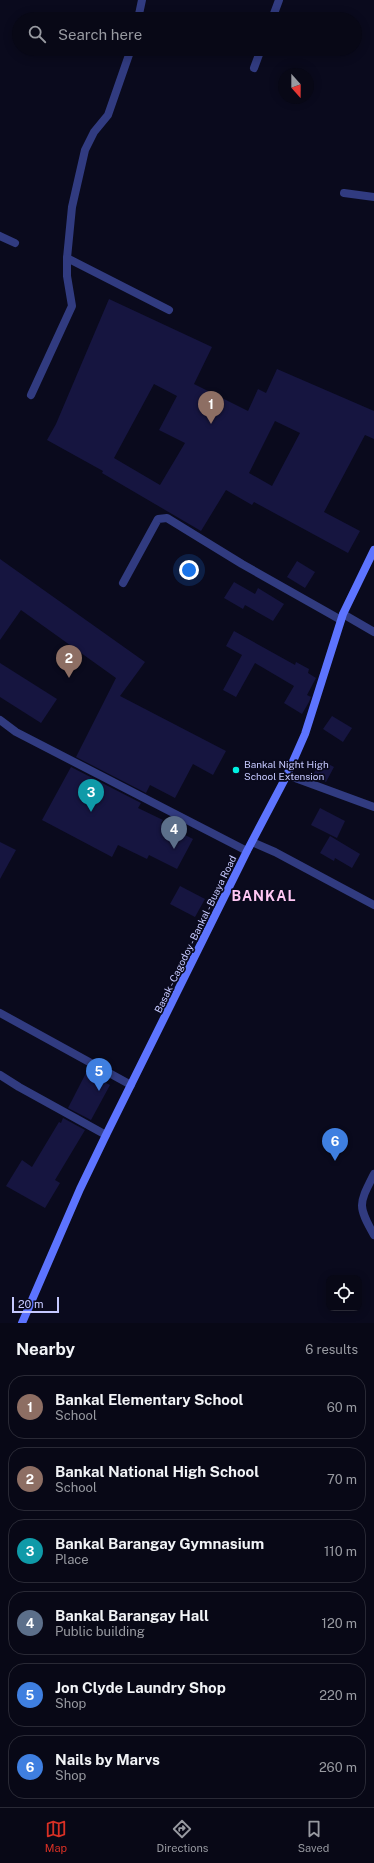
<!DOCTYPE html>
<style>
:root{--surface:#080816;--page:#161623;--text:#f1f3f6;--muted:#989aa1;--line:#292935;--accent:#d93025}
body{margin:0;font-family:"Public Sans",sans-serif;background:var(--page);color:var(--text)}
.controls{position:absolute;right:12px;bottom:12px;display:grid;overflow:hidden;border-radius:8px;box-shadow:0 2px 10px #0003}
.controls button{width:36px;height:36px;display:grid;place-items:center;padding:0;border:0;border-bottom:1px solid var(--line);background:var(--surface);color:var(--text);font:20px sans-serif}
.compass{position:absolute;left:278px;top:68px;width:36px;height:36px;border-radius:50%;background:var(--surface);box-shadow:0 2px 10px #0003;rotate:159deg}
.scale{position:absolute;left:12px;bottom:10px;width:47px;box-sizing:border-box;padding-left:4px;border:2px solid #c6c9ff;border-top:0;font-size:11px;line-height:14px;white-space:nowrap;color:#c6c9ff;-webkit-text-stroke:3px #0a0a1d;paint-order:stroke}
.you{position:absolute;left:189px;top:570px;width:14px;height:14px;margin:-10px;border:3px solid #fff;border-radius:50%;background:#1a73e8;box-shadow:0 0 0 6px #1a73e833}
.badge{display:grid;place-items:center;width:26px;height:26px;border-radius:50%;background:var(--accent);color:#fff;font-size:13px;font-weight:700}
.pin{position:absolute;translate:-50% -33px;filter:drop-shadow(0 1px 2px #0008)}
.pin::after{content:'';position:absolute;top:21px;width:14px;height:12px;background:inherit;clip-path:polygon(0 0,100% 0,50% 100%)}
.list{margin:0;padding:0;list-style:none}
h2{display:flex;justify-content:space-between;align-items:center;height:52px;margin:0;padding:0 16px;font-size:17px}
h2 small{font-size:13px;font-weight:400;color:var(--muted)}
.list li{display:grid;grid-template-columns:26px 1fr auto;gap:12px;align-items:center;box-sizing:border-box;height:64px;margin:0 8px 8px;padding:0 8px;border:1px solid var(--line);border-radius:16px}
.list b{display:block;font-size:15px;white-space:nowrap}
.list p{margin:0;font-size:13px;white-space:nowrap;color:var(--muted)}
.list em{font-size:13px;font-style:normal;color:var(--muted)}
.icon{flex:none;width:22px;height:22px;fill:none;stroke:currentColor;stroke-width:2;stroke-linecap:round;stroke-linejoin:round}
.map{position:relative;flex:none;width:374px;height:1323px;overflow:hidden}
.search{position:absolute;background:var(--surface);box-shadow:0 2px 10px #0003;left:12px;right:12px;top:12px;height:44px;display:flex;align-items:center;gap:10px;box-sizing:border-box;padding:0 14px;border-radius:22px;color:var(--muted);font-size:15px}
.sheet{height:484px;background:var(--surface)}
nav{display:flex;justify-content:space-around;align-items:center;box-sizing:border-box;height:56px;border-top:1px solid var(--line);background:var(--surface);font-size:11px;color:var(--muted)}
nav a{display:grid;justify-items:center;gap:2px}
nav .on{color:var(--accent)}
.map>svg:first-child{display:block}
.building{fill:#161540;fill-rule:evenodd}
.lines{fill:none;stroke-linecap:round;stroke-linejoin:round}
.street{stroke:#313b80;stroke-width:8}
.secondary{stroke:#5d74ff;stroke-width:8}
.poi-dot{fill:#00f1e2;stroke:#0a0a1d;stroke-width:1.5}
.labels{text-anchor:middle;stroke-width:3.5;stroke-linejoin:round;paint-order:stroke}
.poi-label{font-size:10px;fill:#c6c9ff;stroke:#0a0a1d;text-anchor:start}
.street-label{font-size:10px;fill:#c6c9ff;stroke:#0a0a1d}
.district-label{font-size:14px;font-weight:bold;letter-spacing:1px;fill:#ffc8f4;stroke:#0a0a1d}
</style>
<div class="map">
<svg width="374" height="1323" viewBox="0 0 374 1323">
<rect width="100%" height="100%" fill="#0a0a1d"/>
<g class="building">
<path d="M109 299 212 347 194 384 248 411 258 389 266 393 277 369 374 411V439L365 435 324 512 360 531 348 553 254 502 252 505 226 490 201 531 102 473 103 471 47 440 56 424ZM154 384 177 396 159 430 185 443 160 485 114 458ZM275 421 300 433 272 486 249 473Z"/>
<path d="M0 559 145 662 120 696 226 751 213 775 193 764 175 798 150 785 146 793 76 757 116 678 21 610 0 640Z"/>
<path d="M297 561 315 572 305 588 287 577Z"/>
<path d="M234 582 255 594 258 588 284 604 273 621 245 605 243 609 224 598Z"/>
<path d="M234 631 295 665 296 662 309 669 308 673 316 678 307 695 311 697 309 702 302 714 284 703 294 686 255 663 236 697 223 690 242 655 226 646Z"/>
<path d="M0 663 57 699 41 723 0 697Z"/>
<path d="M332 716 352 728 343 742 323 729Z"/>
<path d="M321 760 334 767 326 782 313 775Z"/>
<path d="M71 767 141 803 138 808 163 820 161 823 193 839 177 869 149 855 147 859 118 845 112 857 42 820Z"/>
<path d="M320 808 345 821 337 838 311 825Z"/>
<path d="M330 836 360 854 352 868 335 858 334 861 320 853Z"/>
<path d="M0 842 16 850 0 879Z"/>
<path d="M180 886 205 899 195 917 170 904Z"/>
<path d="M86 1073 110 1085 91 1120 68 1108Z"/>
<path d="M63 1118 85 1130 55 1180 60 1183 45 1208 6 1186 22 1160 32 1167 59 1122 61 1123Z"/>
</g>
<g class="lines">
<g class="street">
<path d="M138 19 142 0"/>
<path d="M272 19 279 0"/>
<path d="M131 49 108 115 94 132 85 150 72 207 67 258 169 310"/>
<path d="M254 68 261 49"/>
<path d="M344 193 374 197"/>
<path d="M0 236 15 243"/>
<path d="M31 395 72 306 67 276V258"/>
<path d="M123 583 158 519 167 518 242 564 341 620"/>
<path d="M343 614 374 632"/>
<path d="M0 720 16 732 247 851"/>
<path d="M287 775 374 807"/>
<path d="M252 842 275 852 374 905"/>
<path d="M0 1013 131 1085"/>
<path d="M0 1075 19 1087 106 1135"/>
<path d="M374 1174C359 1204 357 1205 374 1235"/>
</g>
<path class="secondary" d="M22 1323 80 1189 106 1135 247 851 287 775 305 734 343 614 374 550"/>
</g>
<circle class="poi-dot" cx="236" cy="770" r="4"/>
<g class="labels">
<g class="poi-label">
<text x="244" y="768">Bankal Night High<tspan x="244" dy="12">School Extension</tspan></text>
</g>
<g class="street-label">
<text transform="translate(195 934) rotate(-64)" y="4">Basak - Cagodoy - Bankal - Buaya Road</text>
</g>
<g class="district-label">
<text x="264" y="901">BANKAL</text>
</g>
</g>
</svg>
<div class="controls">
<button><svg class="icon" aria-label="locate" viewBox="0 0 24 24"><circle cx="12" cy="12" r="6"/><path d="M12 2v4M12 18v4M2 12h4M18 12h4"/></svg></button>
</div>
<svg class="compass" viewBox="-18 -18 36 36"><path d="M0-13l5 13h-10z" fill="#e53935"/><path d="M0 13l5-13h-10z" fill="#989aa1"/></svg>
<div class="scale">20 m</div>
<div class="you"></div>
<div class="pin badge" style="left:211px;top:424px;background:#8d6e63">1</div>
<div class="pin badge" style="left:69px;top:678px;background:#8d6e63">2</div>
<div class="pin badge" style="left:91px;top:812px;background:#0f9aa8">3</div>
<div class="pin badge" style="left:174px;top:849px;background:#5c6f8a">4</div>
<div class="pin badge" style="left:99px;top:1091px;background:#3f7fe0">5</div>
<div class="pin badge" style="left:335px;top:1161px;background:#3f7fe0">6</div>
<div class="search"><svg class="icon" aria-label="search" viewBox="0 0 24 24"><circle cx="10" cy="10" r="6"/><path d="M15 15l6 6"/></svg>Search here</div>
</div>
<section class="sheet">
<h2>Nearby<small>6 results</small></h2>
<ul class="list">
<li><span class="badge" style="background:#8d6e63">1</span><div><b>Bankal Elementary School</b><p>School</p></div><em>60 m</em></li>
<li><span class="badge" style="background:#8d6e63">2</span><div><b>Bankal National High School</b><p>School</p></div><em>70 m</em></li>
<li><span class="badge" style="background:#0f9aa8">3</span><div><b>Bankal Barangay Gymnasium</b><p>Place</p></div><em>110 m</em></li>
<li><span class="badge" style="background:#5c6f8a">4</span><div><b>Bankal Barangay Hall</b><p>Public building</p></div><em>120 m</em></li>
<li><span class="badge" style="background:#3f7fe0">5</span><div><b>Jon Clyde Laundry Shop</b><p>Shop</p></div><em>220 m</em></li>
<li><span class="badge" style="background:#3f7fe0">6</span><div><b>Nails by Marvs</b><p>Shop</p></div><em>260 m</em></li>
</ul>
</section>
<nav>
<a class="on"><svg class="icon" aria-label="map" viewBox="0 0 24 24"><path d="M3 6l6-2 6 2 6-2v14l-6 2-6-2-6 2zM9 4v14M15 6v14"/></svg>Map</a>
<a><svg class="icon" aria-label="directions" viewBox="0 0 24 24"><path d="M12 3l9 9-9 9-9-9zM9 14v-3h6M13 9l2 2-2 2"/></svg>Directions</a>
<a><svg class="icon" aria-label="saved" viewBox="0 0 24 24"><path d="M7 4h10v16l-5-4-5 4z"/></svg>Saved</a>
</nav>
